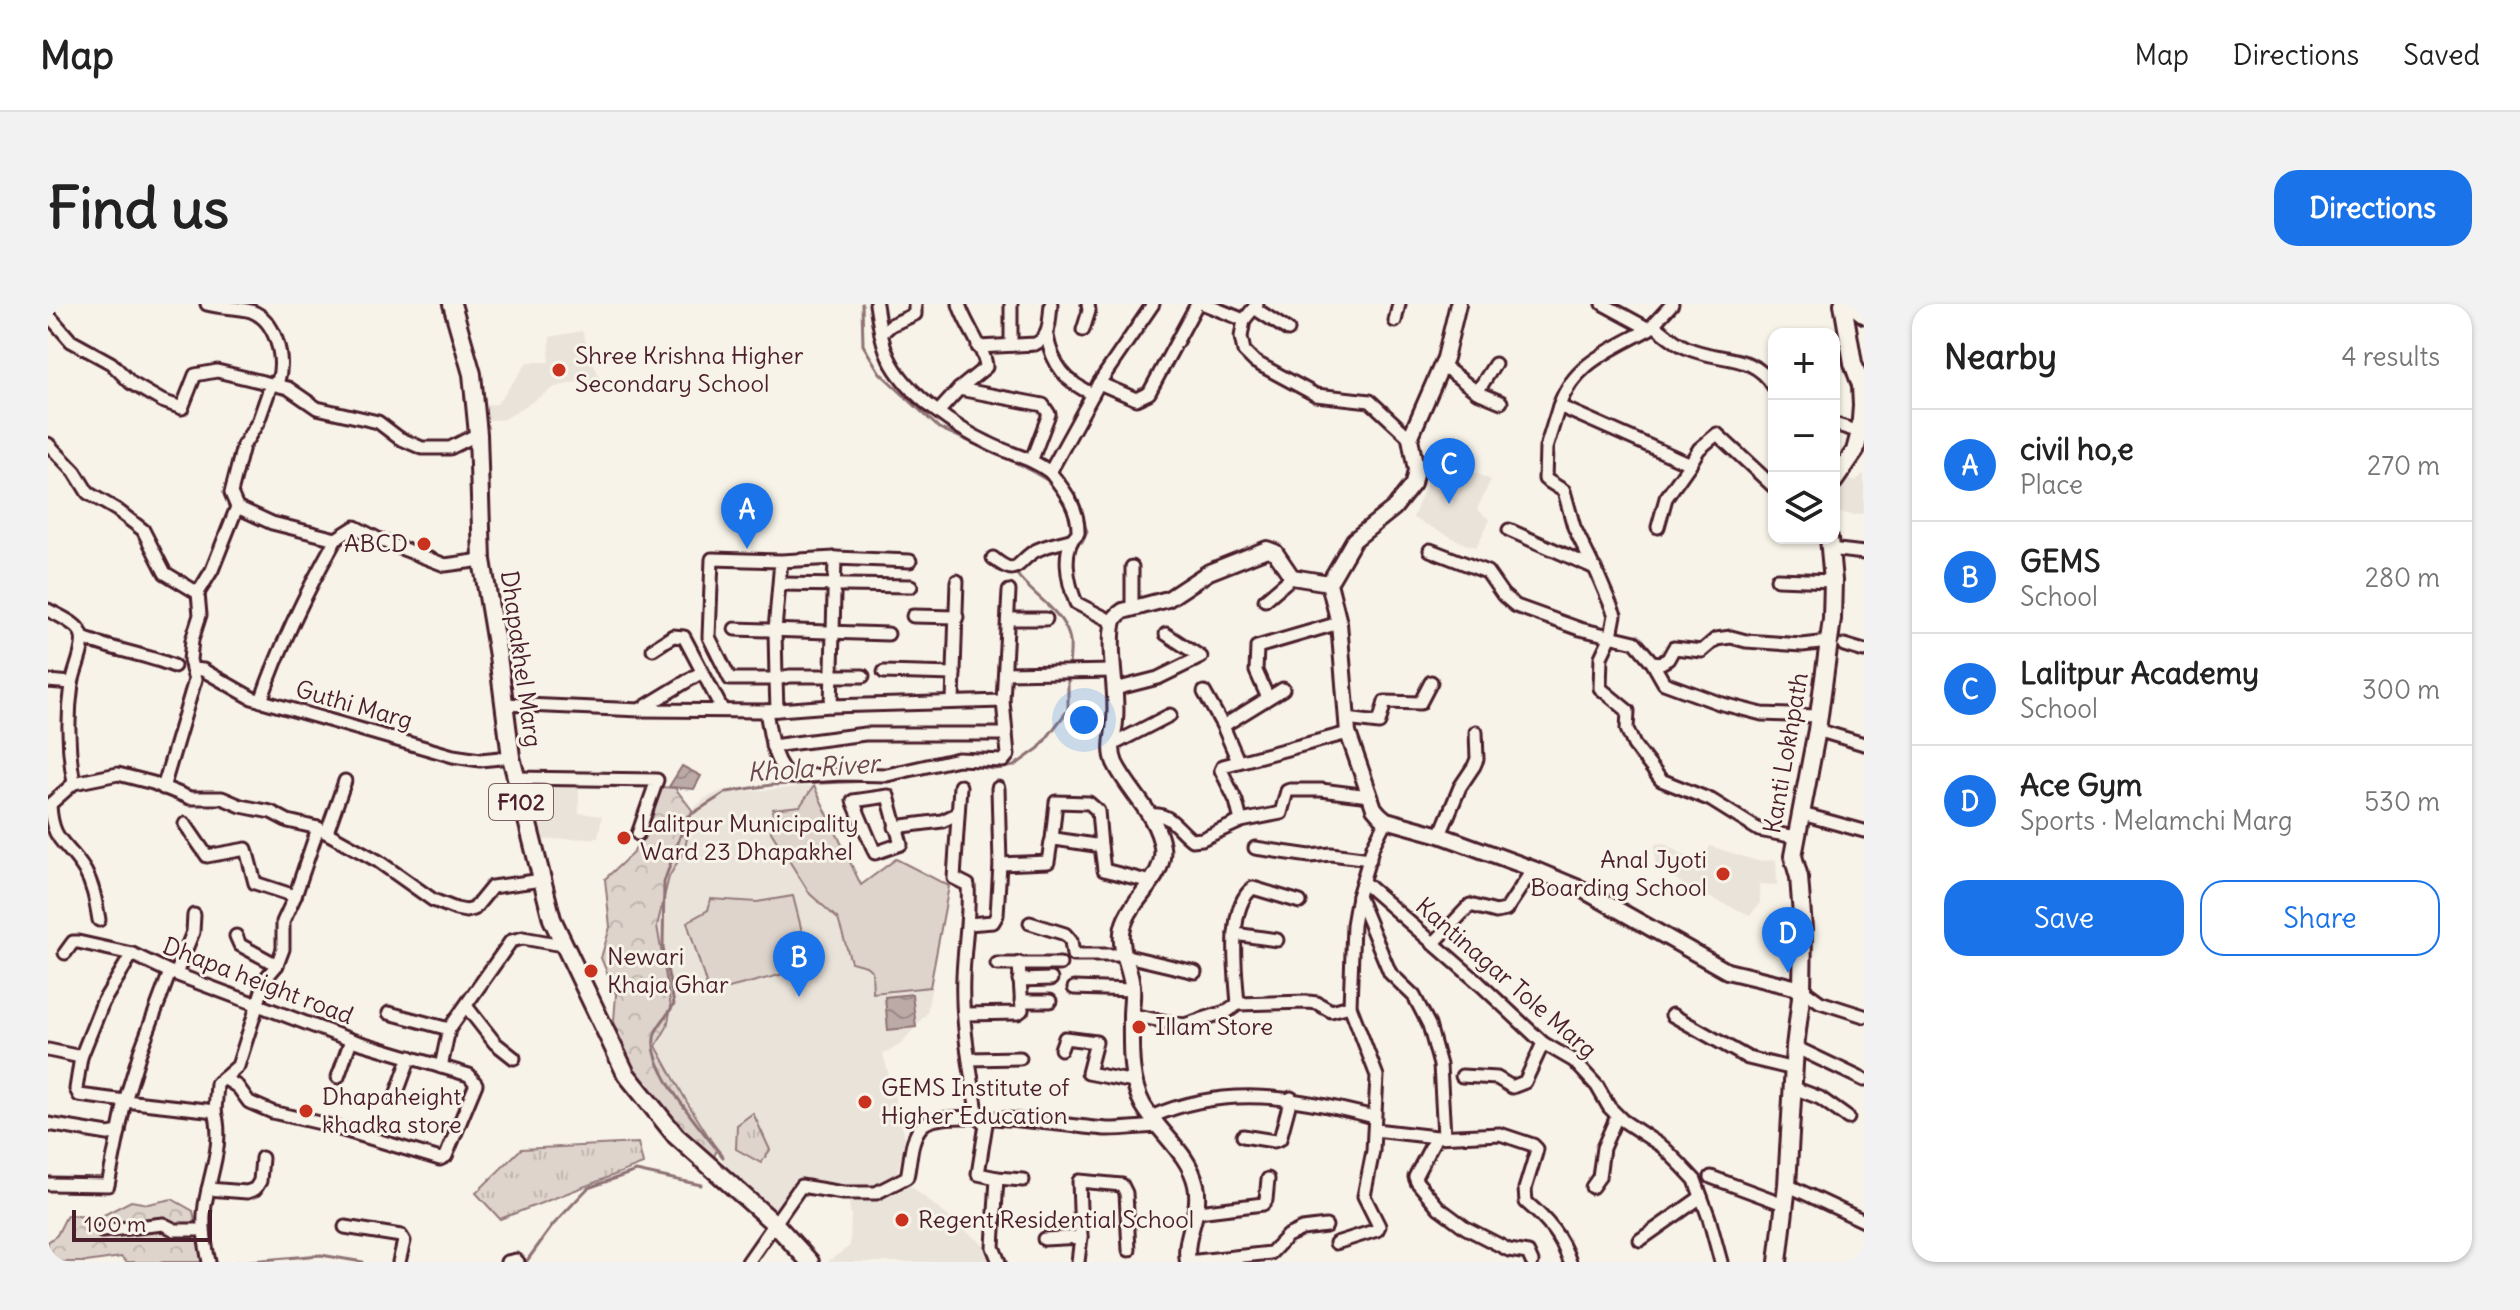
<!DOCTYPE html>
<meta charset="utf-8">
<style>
:root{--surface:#fff;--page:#f2f2f2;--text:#222;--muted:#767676;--line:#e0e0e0;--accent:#1a73e8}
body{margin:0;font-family:Delius,sans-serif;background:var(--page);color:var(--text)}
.controls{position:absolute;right:24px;top:24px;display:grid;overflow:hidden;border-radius:16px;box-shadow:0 2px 6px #0004}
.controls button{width:72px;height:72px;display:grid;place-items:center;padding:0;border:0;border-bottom:2px solid var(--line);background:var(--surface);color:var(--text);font:40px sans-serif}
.scale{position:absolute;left:24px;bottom:20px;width:140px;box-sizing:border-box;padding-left:8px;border:4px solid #4a1f2b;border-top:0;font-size:22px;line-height:28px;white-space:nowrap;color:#4a1f2b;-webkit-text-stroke:6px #f7f3e8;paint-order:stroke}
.you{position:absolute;left:1036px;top:416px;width:28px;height:28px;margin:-20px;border:6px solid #fff;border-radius:50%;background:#1a73e8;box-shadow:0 0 0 12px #1a73e833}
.badge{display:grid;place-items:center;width:52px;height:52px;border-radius:50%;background:var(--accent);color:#fff;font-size:26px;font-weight:700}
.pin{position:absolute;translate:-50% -66px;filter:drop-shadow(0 2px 4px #0008)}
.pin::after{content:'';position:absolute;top:42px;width:28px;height:24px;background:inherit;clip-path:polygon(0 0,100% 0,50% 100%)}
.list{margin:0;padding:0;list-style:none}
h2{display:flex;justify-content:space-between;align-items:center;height:104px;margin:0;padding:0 32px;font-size:34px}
h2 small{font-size:26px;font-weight:400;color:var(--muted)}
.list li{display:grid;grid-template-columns:52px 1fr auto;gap:24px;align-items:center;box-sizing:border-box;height:112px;padding:0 32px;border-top:2px solid var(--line)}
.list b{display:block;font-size:30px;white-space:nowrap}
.list p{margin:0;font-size:26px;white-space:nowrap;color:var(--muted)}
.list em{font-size:26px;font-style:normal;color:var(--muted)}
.actions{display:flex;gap:16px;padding:24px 32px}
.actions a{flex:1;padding:18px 0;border:2px solid var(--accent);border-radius:24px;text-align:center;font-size:28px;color:var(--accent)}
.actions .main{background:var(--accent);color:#fff}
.icon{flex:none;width:44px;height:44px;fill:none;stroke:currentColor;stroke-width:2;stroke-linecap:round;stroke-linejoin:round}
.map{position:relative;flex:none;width:1816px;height:958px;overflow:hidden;border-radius:24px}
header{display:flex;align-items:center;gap:48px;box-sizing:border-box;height:112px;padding:0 40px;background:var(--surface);border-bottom:2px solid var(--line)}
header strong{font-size:38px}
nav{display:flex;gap:44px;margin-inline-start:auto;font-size:28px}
.intro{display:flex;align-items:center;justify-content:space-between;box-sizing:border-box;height:192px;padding:0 48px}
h1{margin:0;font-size:56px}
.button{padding:20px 36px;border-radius:24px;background:var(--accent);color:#fff;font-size:28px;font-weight:700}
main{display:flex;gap:48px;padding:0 48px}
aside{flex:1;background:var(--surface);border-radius:24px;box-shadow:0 2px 6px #0004}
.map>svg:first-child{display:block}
.built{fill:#eae3da}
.forest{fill:url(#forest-crowns);stroke:#947a7c;stroke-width:2}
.park{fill:url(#park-tufts);stroke:#947a7c;stroke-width:2}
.garden{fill:#ded4cc;stroke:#947a7c;stroke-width:2}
.water{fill:url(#water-waves);stroke:#8e7275;stroke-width:2}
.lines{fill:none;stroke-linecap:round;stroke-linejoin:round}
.stream{stroke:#8e7275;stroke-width:3}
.street-casing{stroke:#4a1f2b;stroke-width:17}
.secondary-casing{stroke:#4a1f2b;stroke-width:20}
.primary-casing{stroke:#4a1f2b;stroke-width:22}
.street{stroke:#f7f3e8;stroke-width:11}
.secondary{stroke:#f7f3e8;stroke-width:14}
.primary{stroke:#f7f3e8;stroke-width:16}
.poi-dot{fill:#c8321e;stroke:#f7f3e8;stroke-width:3}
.labels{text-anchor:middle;stroke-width:6;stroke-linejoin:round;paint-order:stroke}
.shield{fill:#f7f3e8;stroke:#7e5f64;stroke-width:2}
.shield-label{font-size:22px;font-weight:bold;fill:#4a1f2b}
.poi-label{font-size:24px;fill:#4a1f2b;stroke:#f7f3e8;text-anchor:start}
.street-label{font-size:24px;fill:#4a1f2b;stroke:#f7f3e8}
.water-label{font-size:26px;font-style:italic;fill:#6c4950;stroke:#f7f3e8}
</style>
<header>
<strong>Map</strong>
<nav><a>Map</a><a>Directions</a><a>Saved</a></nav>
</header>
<div class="intro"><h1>Find us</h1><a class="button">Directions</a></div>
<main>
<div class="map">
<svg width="1816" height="958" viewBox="0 0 1816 958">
<defs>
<pattern id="forest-crowns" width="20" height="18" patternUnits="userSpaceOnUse" patternTransform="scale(2)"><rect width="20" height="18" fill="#ded4cc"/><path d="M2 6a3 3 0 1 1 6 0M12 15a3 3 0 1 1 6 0" fill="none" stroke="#c0b6af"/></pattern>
<pattern id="park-tufts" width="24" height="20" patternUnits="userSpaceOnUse" patternTransform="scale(2)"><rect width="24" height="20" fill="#ded4cc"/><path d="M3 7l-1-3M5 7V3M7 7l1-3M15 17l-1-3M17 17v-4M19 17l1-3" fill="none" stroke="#c0b6af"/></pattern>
<pattern id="water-waves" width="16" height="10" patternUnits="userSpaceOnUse" patternTransform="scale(2)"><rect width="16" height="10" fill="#bcaaa7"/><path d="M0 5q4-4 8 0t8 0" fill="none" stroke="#9b8a88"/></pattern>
</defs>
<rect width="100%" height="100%" fill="#f7f3e8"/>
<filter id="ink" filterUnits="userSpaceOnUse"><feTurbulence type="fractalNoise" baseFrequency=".0125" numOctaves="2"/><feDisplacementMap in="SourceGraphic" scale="16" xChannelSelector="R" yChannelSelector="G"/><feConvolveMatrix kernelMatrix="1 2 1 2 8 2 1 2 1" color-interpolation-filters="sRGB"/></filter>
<g filter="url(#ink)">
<g class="built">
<path d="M534 27 551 73 507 83 457 115 430 117 431 101 449 100 480 58H501L502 33Z"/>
<path d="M1384 165 1394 169V175L1407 180 1412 170 1423 167 1443 176 1429 205 1442 216 1428 243 1417 240 1365 214Z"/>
<path d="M1816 170V209L1806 211 1786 208 1787 190 1797 175 1807 177Z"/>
<path d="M497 479 531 483V509L554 512 550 534 490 536 486 521 501 518Z"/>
<path d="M766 482 813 581 848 555 901 582 879 709 852 741 835 750 858 836 847 876 828 889 753 882 726 917 688 879 608 742 619 723 623 703 609 622 621 573 637 545 644 506 656 495 676 486 692 488Z"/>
<path d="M1615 539 1653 561 1662 542 1709 557 1728 556 1729 581 1711 580 1712 599 1702 611 1640 584 1607 559V540Z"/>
<path d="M859 879 939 944 943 958H779L802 942 803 912 800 894Z"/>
</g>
<g class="forest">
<path d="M612 483 627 484 644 506 637 545 621 573 609 622 623 703 619 723 608 742 639 798 669 846 663 859 596 781 574 748 566 717 568 690 553 654 562 623 557 575 586 548Z"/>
<path d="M124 895 145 907 156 958H79L73 953 38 958H0V938L9 931 19 911 50 914 83 897 100 900Z"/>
</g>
<g class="park">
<path d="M705 809 722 846 713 859 688 845 689 821Z"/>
<path d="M590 839 595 860 452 915 428 889 473 845Z"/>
</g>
<g class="garden">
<path d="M766 482 813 581 848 555 901 582 882 683 825 689 824 667 818 662 803 658 790 615 762 590 723 528 725 505 752 502Z"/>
<path d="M745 592 763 663 661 689 639 618 660 606 663 595 709 598Z"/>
</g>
<g class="water">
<path d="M634 462 653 472 646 485 621 483Z"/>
<path d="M864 690 868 723 840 726 837 693Z"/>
</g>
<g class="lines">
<g class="stream">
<path d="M814 0 815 41 832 69 891 124 975 162 1004 179"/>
<path d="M1027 240 1034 238 1039 227 1034 215"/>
<path d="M971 267 968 269C983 291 1013 305 1021 332 1024 341 1021 355 1021 365"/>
<path d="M910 460 946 465 966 462 991 444 1020 406V372"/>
<path d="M675 853C656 828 593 759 608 727 613 718 621 709 626 700L615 644 616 578 639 513 679 488 723 481 848 476 887 466"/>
<path d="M190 958 273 951 315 958"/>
<path d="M478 958 505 921 540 884 588 867 653 881"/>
</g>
<defs>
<g id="street">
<path d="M159 0C173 4 189 3 203 7 228 16 237 54 230 77L223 81 210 118 195 142 183 189 189 203"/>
<path d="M828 0C831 20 834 42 844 60 862 92 908 124 940 139 963 151 980 152 1002 168"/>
<path d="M963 0V41"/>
<path d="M1156 0 1196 16"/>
<path d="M1209 0 1196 16 1193 33 1196 47 1207 58 1268 91 1322 97 1362 134"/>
<path d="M1799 0 1816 13"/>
<path d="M1206 4 1240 26"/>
<path d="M0 14H3L23 37 63 59 83 79 114 97 134 104 147 71 169 67 240 84 269 104 330 118 351 134 374 144H402L430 130"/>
<path d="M1347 17 1351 0"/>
<path d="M1606 21C1615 28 1626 38 1637 43 1669 59 1705 47 1726 83"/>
<path d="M1601 25 1624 0"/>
<path d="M1035 26 1041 7 1040 0"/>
<path d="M833 30 843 21 867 10V0"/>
<path d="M999 32C1004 60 1018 79 1045 90"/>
<path d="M930 43 987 40C1003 33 1001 16 1003 0"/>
<path d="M1447 60 1429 88 1453 98"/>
<path d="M1394 61 1429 88"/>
<path d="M1051 79 1088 95 1101 89 1149 0"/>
<path d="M911 85 995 101 1001 110 984 155"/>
<path d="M1511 102C1526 59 1563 46 1601 25L1555 0"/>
<path d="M891 107 911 85 938 63C938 47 916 19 911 0"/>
<path d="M1786 120 1812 128"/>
<path d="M0 140 27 168 40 189 69 206 95 226 117 269 150 289 152 311 144 336 142 356 147 376 115 484"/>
<path d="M1642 160 1651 145 1669 130 1726 183"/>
<path d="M189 203 224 219 288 235 307 223 332 236 397 261 434 256"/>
<path d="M1461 226 1547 264 1567 311 1563 332 1553 353 1552 384 1580 407 1579 425 1586 441 1613 476 1663 496 1711 526 1747 533"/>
<path d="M1782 245 1816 249"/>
<path d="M1382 246 1439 268 1455 291 1468 302 1532 325 1587 338 1604 358 1613 359 1620 355 1626 344 1654 347 1668 335 1683 333 1698 337 1754 341 1781 338"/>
<path d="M945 254C972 276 968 256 989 246 999 241 1011 239 1022 236"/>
<path d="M733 257 727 326 728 375H682L661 333 664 255 733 257 787 254"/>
<path d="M1084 263V304"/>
<path d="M1546 264 1526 223 1516 187 1497 175 1498 144 1511 102 1642 160 1618 194 1610 223"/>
<path d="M1729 275 1785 277"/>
<path d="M732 280 863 282"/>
<path d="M150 289 164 266 189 203"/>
<path d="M1217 296 1244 273"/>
<path d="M0 306C9 311 32 320 34 332 37 346 26 366 24 380 19 414 20 446 26 479"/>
<path d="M865 312 909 313"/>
<path d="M961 315H998"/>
<path d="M1065 318 1028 299C1020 279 1012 244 1030 229 1031 204 1017 187 1002 168L1051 79 1105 0"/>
<path d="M687 325 840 330"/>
<path d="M35 334C65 346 96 350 126 362"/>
<path d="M1796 341 1816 347"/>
<path d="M605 345 625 332 636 333 674 405"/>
<path d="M1604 358 1616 379 1671 399 1714 410 1769 412"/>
<path d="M144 365 155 366 204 394 405 452 432 456 463 453"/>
<path d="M836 368 906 370"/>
<path d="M957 369 1066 367"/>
<path d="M0 377 24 379"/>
<path d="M1067 385 1110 374 1153 353 1118 330"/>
<path d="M1156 388 1175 422 1190 457"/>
<path d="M1220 394 1208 367 1209 343 1291 319"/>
<path d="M213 397C233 339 258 288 288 235"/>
<path d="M905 397 909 277"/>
<path d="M455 400 592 406 718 407 783 402 955 397"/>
<path d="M783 402 787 254 862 257"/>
<path d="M593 405 654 368"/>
<path d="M729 406 728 375 742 372H815"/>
<path d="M718 407C722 427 724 462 744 473L794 470 839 471 910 455 955 457 960 451 955 397 961 287"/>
<path d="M1298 415 1331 419 1337 398 1372 399 1383 378"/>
<path d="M1175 422 1235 385"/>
<path d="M1769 426 1816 440"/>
<path d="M1064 441 1122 411"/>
<path d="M724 442 817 430H958"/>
<path d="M467 474 609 476 590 530"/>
<path d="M912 482 906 574 920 581C922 612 916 642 915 673 913 720 923 768 930 814"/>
<path d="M840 492 853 540 827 549 805 497Z"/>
<path d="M2 501C4 540 19 537 37 567 46 583 48 599 51 616"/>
<path d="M0 502 26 479 70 470 105 479 142 494H174L193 502 223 508 240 517 270 524 330 557 385 596 408 605 418 607 426 605 444 583 494 576"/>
<path d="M1754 510 1816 527"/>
<path d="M1103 511C1122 508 1130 526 1144 536L1154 535 1193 517 1233 509 1239 487 1242 486H1273L1321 492"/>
<path d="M1338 516 1325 542 1310 592 1342 669 1366 692 1381 721 1392 761 1396 832"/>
<path d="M1193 517 1188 497 1173 466 1175 462 1300 429"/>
<path d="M137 520 159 552 198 545 207 579 247 592"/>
<path d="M847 523 894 517 909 510"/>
<path d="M279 528 297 477"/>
<path d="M1392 531 1412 483 1426 462 1429 455 1428 428"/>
<path d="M1004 535 1008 498 1041 499 1050 507 1053 542"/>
<path d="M1207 544 1262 552 1283 550 1322 555"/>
<path d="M952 560 1000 558 1003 538 1007 535 1053 542 1056 566 1103 578"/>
<path d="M1315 578 1431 679 1495 739 1526 757 1549 782 1561 803 1574 816 1615 843 1633 861 1647 876 1661 914 1673 958"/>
<path d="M982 619 1017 630 1023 637 1025 651H1075L1147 668"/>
<path d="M920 620 945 618 949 611 952 560 950 484"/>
<path d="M1187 630 1229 636"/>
<path d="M188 632 192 641 229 661"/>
<path d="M1385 640 1422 601 1448 608 1458 606 1485 565"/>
<path d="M17 649 25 638H30L84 650 122 668 303 736 421 771 428 780 398 852 392 855 272 819 224 808 201 798 190 783 176 774"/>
<path d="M949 660H1012"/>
<path d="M128 670 145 628 146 611"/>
<path d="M971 676 1003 675"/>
<path d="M1026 684 1085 686"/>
<path d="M1754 685 1772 698 1816 712"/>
<path d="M973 697H1002"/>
<path d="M1190 700C1188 671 1178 603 1205 584L1252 598"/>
<path d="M418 702 447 739 466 754"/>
<path d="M341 709 401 725"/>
<path d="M917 710 970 709 974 706 971 659"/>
<path d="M1083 711 1136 721 1180 707 1190 700 1260 698 1269 699 1283 707 1302 702"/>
<path d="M1624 711 1700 754 1746 765"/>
<path d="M1747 743 1816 776"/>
<path d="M1013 745 1017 734 1048 738 1040 769 1086 778"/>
<path d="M0 746 33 753 55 698 84 650"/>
<path d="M33 753 28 785 31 791 77 797 92 748 122 668"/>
<path d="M921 755 972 754"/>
<path d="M393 763 401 725 463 637 475 634 514 641"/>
<path d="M1414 772 1449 774 1464 783 1477 778 1495 739"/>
<path d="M290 773 303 736"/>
<path d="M1746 784 1772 794 1800 814"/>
<path d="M347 794 362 753"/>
<path d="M1103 813C1178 780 1249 793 1326 813"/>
<path d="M930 814 938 820 930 870 949 874 945 943 951 958"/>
<path d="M0 820 60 830 71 828"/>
<path d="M1327 826 1388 833"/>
<path d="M1195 832 1226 837 1232 835 1243 794"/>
<path d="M1663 873 1733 899 1737 898"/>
<path d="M949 874 975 876"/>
<path d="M0 880 60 881 77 797 167 807 169 780 190 762 218 674 229 661 235 645V618L247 592 270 524"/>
<path d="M1739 881 1816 917"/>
<path d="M1544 883 1551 873 1555 844 1569 812"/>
<path d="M160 885 199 888 207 885 212 877 214 854"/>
<path d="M1150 908 1215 900 1218 896 1220 875"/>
<path d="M297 923 353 932 356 937 351 958"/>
<path d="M54 927 115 920 127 926H155"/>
<path d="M1033 933 1031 877 1074 881 1078 889 1081 946"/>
<path d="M996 935 1033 933 1030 958"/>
<path d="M1592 936 1653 893"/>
<path d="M1288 939 1329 926 1331 922 1316 892 1325 847 1329 772 1302 702 1305 621 1310 592"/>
<path d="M161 958C157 939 154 921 157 901 162 869 176 840 167 807"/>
<path d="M459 958 468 956 470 958"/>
<path d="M700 958 753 882 795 889H828L859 873C863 857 862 833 875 821 896 802 1026 823 1059 825 1076 825 1093 823 1109 822"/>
<path d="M1140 958 1223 949 1239 932 1254 925 1278 922"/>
<path d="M1484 958 1480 949 1461 946 1418 924 1391 904 1369 878 1367 873 1388 833 1452 830 1485 841 1489 845 1488 849 1477 885 1478 898C1499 916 1513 932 1522 958"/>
</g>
<g id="secondary">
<path d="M1410 0 1397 54 1362 134 1368 166 1365 180 1346 204 1306 236 1281 279 1291 319 1300 429 1326 504 1332 511 1338 516 1392 531 1485 565 1533 585 1679 667 1754 685"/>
<path d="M1140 958C1135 931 1154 910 1148 881 1141 849 1111 829 1095 801 1081 776 1083 741 1083 712 1083 702 1085 692 1084 682 1082 664 1072 648 1074 629 1077 597 1119 576 1114 543 1109 510 1081 488 1067 459 1061 445 1066 432 1067 417 1070 385 1060 353 1065 321 1066 314 1069 311 1075 307L1120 295 1161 268 1219 245 1227 248 1244 273 1281 279"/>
</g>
<g id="primary">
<path d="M404 0 424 70 430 130 434 256 450 352 463 453 504 615 578 770 628 832 727 920 762 958"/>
<path d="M1786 177 1807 147 1812 128 1814 102 1813 81 1805 59 1795 0"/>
<path d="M1730 958 1739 881 1747 743 1754 685 1755 625 1751 573 1745 552 1769 426 1784 315 1785 277 1781 234"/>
</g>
</defs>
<use href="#street" class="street-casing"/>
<use href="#secondary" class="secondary-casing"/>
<use href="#primary" class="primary-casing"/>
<use href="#street" class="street"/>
<use href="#secondary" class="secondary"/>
<use href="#primary" class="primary"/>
</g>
</g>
<g class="poi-dot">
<circle cx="511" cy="66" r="8"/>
<circle cx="376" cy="240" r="8"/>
<circle cx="576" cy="534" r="8"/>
<circle cx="1675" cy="570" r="8"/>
<circle cx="543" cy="667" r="8"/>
<circle cx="1091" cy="723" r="8"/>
<circle cx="817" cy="798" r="8"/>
<circle cx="258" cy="807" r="8"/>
<circle cx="854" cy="916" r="8"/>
</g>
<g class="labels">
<rect class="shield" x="441" y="480" width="64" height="36" rx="6"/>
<g class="shield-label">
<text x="473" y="506">F102</text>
</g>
<g class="poi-label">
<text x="527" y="60">Shree Krishna Higher<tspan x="527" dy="28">Secondary School</tspan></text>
<text x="360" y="248" text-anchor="end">ABCD</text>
<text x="592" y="528">Lalitpur Municipality<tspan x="592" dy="28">Ward 23 Dhapakhel</tspan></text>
<text x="1659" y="564" text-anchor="end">Anal Jyoti<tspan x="1659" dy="28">Boarding School</tspan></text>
<text x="559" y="661">Newari<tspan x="559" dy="28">Khaja Ghar</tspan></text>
<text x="1107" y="731">Illam Store</text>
<text x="833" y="792">GEMS Institute of<tspan x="833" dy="28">Higher Education</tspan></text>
<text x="274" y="801">Dhapaheight<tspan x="274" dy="28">khadka store</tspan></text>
<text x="870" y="924">Regent Residential School</text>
</g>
<g class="street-label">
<text transform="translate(473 355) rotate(82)" y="8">Dhapakhel Marg</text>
<text transform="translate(306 401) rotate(16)" y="8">Guthi Marg</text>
<text transform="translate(1738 449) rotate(-80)" y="8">Kanti Lokhpath</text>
<text transform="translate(1458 674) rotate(41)" y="8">Kantinagar Tole Marg</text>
<text transform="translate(210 677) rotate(21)" y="8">Dhapa height road</text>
</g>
<g class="water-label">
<text transform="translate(765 464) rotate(-4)" y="9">Khola River</text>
</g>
</g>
</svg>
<div class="controls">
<button>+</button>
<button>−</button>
<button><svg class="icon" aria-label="layers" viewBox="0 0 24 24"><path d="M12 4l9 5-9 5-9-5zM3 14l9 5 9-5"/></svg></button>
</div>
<div class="scale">100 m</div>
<div class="you"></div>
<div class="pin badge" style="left:699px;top:245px">A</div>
<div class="pin badge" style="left:751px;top:693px">B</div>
<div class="pin badge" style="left:1401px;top:200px">C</div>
<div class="pin badge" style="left:1740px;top:669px">D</div>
</div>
<aside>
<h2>Nearby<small>4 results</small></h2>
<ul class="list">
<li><span class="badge">A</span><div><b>civil ho,e</b><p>Place</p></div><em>270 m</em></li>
<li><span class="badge">B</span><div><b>GEMS</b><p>School</p></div><em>280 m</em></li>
<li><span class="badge">C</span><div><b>Lalitpur Academy</b><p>School</p></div><em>300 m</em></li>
<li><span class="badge">D</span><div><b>Ace Gym</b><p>Sports · Melamchi Marg</p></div><em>530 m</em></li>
</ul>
<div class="actions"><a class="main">Save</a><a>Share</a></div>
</aside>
</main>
